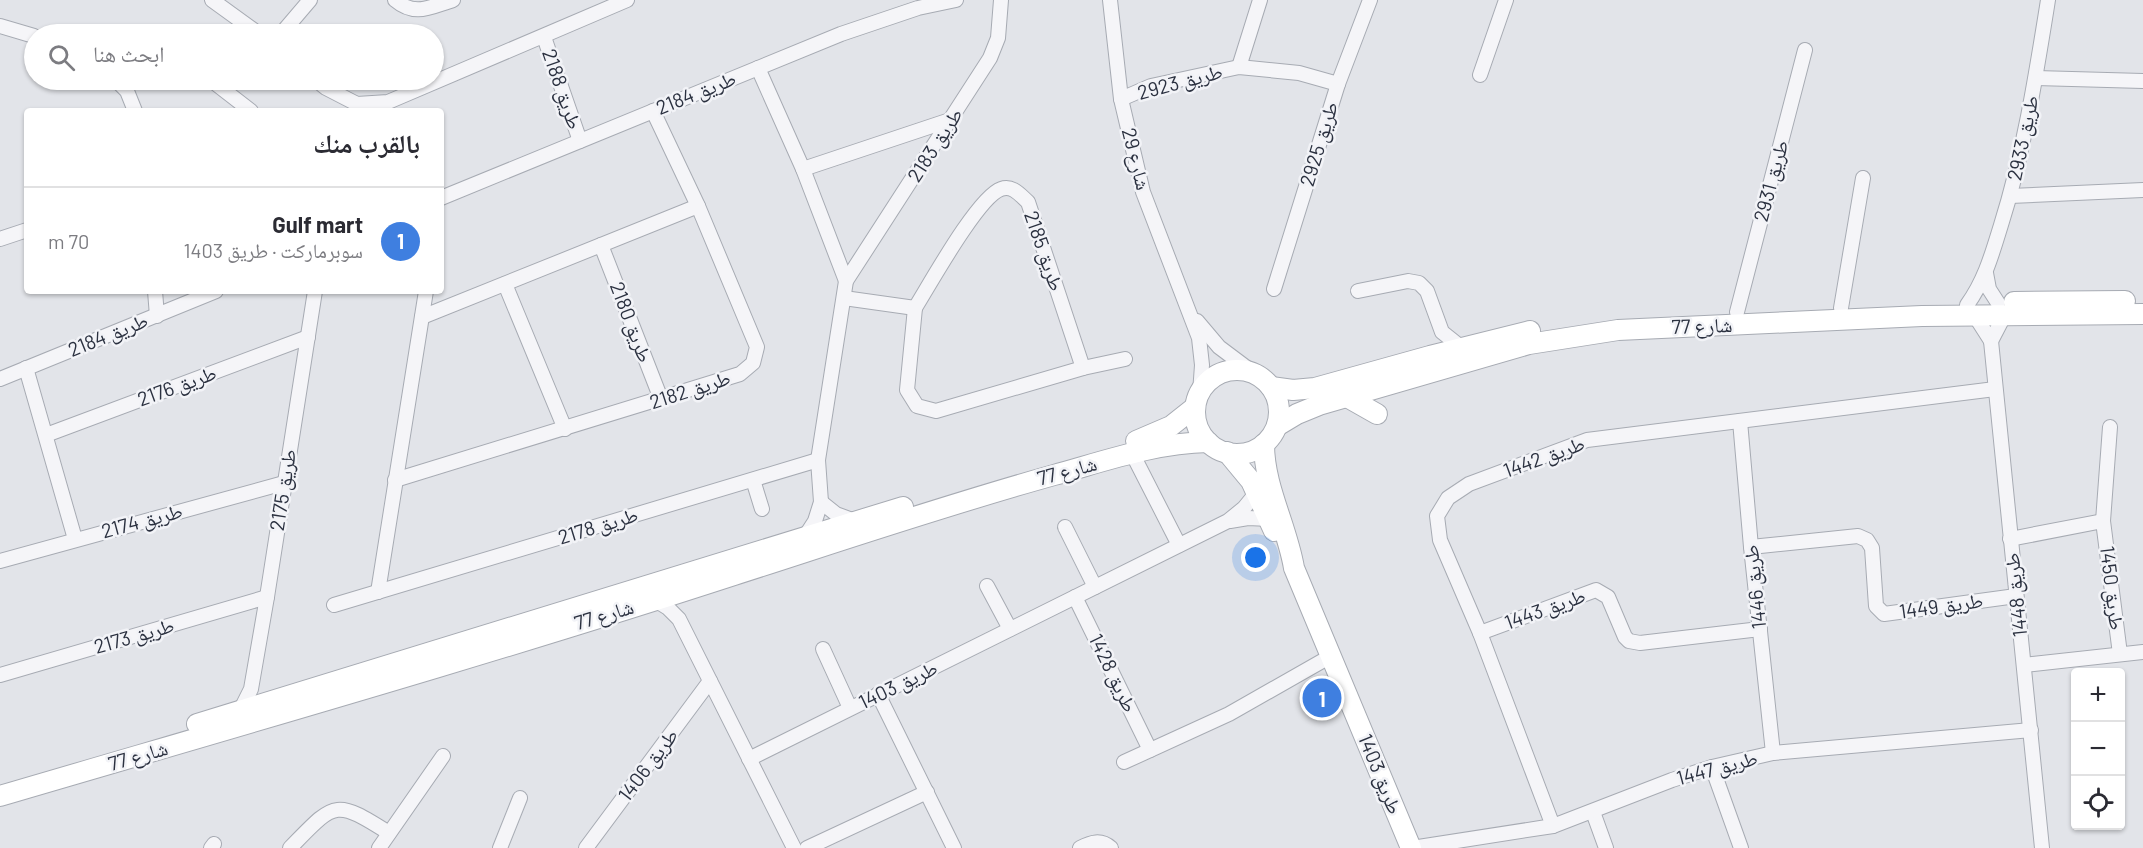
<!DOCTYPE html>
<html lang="ar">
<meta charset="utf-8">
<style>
:root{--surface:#fff;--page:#f7f7f7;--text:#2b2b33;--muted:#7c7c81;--line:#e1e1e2;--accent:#c35259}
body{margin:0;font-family:Barlow,"Noto Naskh Arabic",sans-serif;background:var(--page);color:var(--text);direction:rtl}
.controls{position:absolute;right:18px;bottom:18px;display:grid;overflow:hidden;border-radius:6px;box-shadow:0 2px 4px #0004}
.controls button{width:54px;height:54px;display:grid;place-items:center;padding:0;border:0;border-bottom:2px solid var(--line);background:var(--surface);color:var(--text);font:30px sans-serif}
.you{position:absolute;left:1256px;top:558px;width:21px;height:21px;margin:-15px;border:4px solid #fff;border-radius:50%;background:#1a73e8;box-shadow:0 0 0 9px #1a73e833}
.badge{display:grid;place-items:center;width:39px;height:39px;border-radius:50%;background:var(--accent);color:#fff;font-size:20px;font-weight:700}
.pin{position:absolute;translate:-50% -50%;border:3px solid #fff;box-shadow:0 2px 6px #0006}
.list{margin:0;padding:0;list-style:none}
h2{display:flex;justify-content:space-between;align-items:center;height:78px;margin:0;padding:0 24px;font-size:26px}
h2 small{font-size:20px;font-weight:400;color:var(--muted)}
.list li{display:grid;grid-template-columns:39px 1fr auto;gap:18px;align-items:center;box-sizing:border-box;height:108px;padding:0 24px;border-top:2px solid var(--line)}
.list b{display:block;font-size:22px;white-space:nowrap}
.list p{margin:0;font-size:20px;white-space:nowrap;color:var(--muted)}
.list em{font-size:20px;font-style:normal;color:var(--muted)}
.icon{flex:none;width:33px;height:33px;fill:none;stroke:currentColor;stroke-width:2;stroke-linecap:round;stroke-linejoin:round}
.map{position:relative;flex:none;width:2143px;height:848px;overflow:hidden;direction:ltr}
.search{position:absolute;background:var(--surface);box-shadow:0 2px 4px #0004;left:24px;top:24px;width:420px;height:66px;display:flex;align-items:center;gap:15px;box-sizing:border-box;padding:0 21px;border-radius:33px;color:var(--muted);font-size:22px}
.panel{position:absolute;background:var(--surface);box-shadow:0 2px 4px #0004;left:24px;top:108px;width:420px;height:186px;border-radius:6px;direction:rtl}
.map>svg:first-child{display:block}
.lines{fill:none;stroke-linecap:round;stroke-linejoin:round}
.street-casing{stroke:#a7abb3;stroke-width:16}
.secondary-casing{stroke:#a7abb3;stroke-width:22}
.street{stroke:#f5f5f8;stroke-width:14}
.secondary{stroke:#fff;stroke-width:20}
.labels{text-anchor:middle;stroke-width:5;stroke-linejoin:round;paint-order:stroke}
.street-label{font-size:20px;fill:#2b3140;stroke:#f2f3f7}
</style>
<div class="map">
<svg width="2143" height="848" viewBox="0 0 2143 848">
<rect width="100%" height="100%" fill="#e2e4e9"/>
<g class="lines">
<defs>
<g id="street">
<path d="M212 0 259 34"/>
<path d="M395 0C415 17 430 7 453 0"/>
<path d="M1110 0 1121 99 1143 192 1199 338 1202 365 1200 393"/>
<path d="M0 26 34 36"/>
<path d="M281 34 310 0"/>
<path d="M544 37 580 141"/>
<path d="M1239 67 1260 0"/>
<path d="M758 68 803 169 846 281"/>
<path d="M1480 75 1506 0"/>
<path d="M2036 78 2143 81"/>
<path d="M116 80 127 91 135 111"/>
<path d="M211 80 251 111"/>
<path d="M316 80 326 88 357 104 388 102 627 0"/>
<path d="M1121 99 1151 86 1239 67 1299 73 1338 84"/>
<path d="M803 169 950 120"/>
<path d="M2010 196 2143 190"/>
<path d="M441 198 841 34 918 8 956 0"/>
<path d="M0 239 27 230"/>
<path d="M601 245 661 399"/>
<path d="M1986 273 1989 289 1998 303"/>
<path d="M505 284 565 429"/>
<path d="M1274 289 1338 84 1370 0"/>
<path d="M155 291 157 316"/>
<path d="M1358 291 1408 281 1419 283 1427 291 1442 332 1462 348"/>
<path d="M844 298 915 308C930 284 978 197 1001 189 1013 185 1020 195 1028 202L1083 368"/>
<path d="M1967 305C1985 280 1992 254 2001 225 2024 152 2036 75 2048 0"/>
<path d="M915 308 907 390 917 406 936 411 1083 368 1125 359"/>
<path d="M1841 308 1863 178"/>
<path d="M1737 312 1805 50"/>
<path d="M1975 316 1991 341 2004 316"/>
<path d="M422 317 698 206"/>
<path d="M1197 321 1219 347 1255 374"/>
<path d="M1991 341 2042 848"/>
<path d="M26 368 75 539"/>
<path d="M0 379 216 291"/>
<path d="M1740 421 1751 547 1773 753"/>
<path d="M2110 427 2103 521 2120 654"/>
<path d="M46 435 308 337"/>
<path d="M1132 453 1179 545"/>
<path d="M395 480 740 374 753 363 757 347 698 206 653 111"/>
<path d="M753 480 762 509"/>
<path d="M821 502 836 514 855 521"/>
<path d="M1230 521 1248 518 1269 519"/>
<path d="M1065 527 1095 587"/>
<path d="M804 538 815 521 821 502 818 460 846 281 990 58 998 38 1001 0"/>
<path d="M2010 539 2103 521"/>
<path d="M1751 547 1858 536 1867 540 1872 548 1876 606 1884 614 2016 596"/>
<path d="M0 561 284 483"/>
<path d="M987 586 1010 629"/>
<path d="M378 592 426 291"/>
<path d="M1075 597 1150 750"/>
<path d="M655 600 668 608 679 619 794 848"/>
<path d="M334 605 818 460"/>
<path d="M1480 633 1596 590 1608 597 1625 637 1629 641 1640 643 1760 629"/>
<path d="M823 649 850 708"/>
<path d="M2024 665 2143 652"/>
<path d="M0 675 267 597"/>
<path d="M878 694 954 848"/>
<path d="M240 711 251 689 267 597 315 291"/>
<path d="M749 759 1228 521 1244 508 1257 492"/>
<path d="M1124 762 1229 714 1331 656"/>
<path d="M1712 767 1741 848"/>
<path d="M1593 812 1606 848"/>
<path d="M1553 826 1480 633 1440 540 1437 516 1448 498 1469 484 1587 440 1995 389"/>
<path d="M211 848 214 844"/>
<path d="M290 848C335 802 334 798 389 833"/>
<path d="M379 848 443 756"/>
<path d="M500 848 520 798"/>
<path d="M586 848 710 681"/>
<path d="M807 848 927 792"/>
<path d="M1080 848C1091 842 1101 839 1111 848"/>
<path d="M1412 848 1553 826 1672 780 1712 767 1773 753 2031 730"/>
</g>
<g id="secondary">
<path d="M2014 302 2125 301"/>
<circle cx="1237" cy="412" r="42"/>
<path d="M1271 387 1293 390 1315 388 1430 356 1530 331"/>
<path d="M1347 397 1377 414"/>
<path d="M1277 426 1297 414 1319 405 1529 344 1618 330 1922 316 2143 314"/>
<path d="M1136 441 1171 426 1195 407"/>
<path d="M1264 444C1264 487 1287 526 1294 568L1411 848"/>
<path d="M1227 452 1251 481 1274 531"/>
<path d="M197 724 903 507"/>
<path d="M0 796C245 724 491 654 734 575 840 541 946 505 1054 475 1105 461 1155 443 1208 442"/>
</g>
</defs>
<use href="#street" class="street-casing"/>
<use href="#secondary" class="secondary-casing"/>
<use href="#street" class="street"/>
<use href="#secondary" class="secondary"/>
</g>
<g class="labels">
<g class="street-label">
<text transform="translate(1180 82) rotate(-15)" y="7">طريق 2923</text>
<text transform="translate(562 89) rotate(71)" y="7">طريق 2188</text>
<text transform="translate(696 93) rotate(-22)" y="7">طريق 2184</text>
<text transform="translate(2023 138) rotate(-78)" y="7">طريق 2933</text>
<text transform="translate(1319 144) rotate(-73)" y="7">طريق 2925</text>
<text transform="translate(935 145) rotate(-57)" y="7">طريق 2183</text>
<text transform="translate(1136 159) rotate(76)" y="7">شارع 29</text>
<text transform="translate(1771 181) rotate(-75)" y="7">طريق 2931</text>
<text transform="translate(1044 251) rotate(71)" y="7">طريق 2185</text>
<text transform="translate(631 322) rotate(69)" y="7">طريق 2180</text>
<text transform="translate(1702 326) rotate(-2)" y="7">شارع 77</text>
<text transform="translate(108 335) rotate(-22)" y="7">طريق 2184</text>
<text transform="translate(177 386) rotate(-20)" y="7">طريق 2176</text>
<text transform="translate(690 390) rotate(-18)" y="7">طريق 2182</text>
<text transform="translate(1544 457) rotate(-20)" y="7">طريق 1442</text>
<text transform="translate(1067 471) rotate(-15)" y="7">شارع 77</text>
<text transform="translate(283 490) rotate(-81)" y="7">طريق 2175</text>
<text transform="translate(142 521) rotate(-15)" y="7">طريق 2174</text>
<text transform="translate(598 526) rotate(-17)" y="7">طريق 2178</text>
<text transform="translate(1755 587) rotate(-96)" y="7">طريق 1446</text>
<text transform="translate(2112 588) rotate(83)" y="7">طريق 1450</text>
<text transform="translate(2016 595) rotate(-96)" y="7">طريق 1448</text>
<text transform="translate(1941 606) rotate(-8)" y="7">طريق 1449</text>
<text transform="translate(1545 609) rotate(-20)" y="7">طريق 1443</text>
<text transform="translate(604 615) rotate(-17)" y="7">شارع 77</text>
<text transform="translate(134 636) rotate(-16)" y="7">طريق 2173</text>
<text transform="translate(1113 673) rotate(64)" y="7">طريق 1428</text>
<text transform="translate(898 685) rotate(-26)" y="7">طريق 1403</text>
<text transform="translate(138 756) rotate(-16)" y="7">شارع 77</text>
<text transform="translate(648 765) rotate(-53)" y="7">طريق 1406</text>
<text transform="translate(1717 768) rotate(-15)" y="7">طريق 1447</text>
<text transform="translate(1380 774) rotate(68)" y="7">طريق 1403</text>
</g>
</g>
</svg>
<div class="controls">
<button>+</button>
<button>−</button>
<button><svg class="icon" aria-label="locate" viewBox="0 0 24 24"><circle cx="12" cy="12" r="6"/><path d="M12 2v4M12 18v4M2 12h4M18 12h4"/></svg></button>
</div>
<div class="you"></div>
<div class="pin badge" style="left:1322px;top:698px;background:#3f7fe0">1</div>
<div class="search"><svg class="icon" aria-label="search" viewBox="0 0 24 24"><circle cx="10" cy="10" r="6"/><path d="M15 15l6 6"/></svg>ابحث هنا</div>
<section class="panel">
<h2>بالقرب منك<small></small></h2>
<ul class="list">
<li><span class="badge" style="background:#3f7fe0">1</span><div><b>Gulf mart</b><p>سوبرماركت · طريق 1403</p></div><em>70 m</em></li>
</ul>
</section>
</div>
